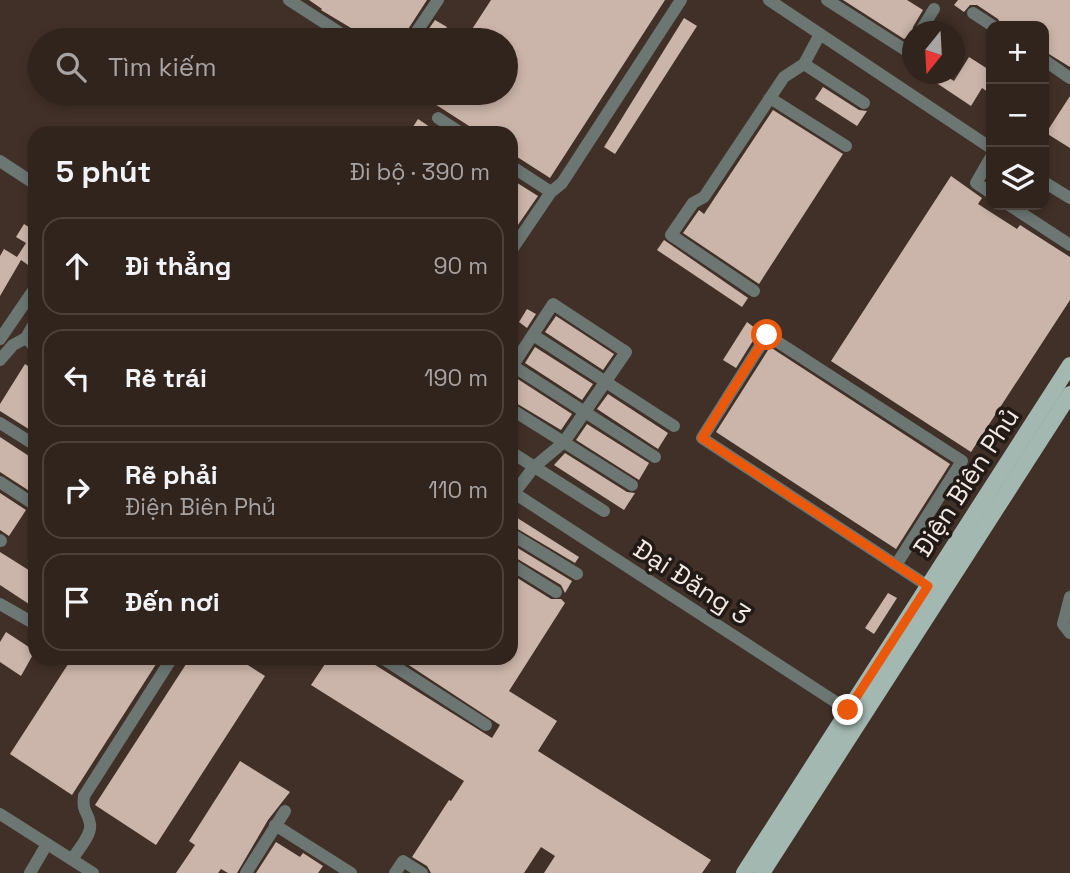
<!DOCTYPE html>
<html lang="vi">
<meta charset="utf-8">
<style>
:root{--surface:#31241d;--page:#3d302a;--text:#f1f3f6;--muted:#a8a4a4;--line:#4c413b}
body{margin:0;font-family:"Space Grotesk",sans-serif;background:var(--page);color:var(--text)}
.controls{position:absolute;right:21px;top:21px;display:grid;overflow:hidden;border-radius:14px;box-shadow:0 4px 10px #0003}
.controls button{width:63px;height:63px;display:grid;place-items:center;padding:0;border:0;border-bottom:2px solid var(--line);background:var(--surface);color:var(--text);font:35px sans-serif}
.compass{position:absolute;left:902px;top:21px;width:63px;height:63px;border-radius:50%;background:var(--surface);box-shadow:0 4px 10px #0003;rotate:198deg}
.stop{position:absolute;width:21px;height:21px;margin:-16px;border:5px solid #ea580c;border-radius:50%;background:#fff}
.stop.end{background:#ea580c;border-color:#fff;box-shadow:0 2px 7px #0008}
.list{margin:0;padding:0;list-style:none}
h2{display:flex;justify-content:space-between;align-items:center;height:91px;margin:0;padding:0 28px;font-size:30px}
h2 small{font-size:23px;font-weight:400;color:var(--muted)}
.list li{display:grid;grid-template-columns:46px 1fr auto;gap:21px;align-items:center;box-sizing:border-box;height:98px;margin:0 14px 14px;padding:0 14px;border:2px solid var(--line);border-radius:21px}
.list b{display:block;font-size:26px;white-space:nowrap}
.list p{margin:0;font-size:23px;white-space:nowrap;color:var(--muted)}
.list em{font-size:23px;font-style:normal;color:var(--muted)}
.icon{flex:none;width:38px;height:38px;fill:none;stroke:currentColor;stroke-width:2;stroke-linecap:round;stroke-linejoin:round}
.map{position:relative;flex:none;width:1070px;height:873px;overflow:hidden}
.search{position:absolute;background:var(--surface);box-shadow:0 4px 10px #0003;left:28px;top:28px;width:490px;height:77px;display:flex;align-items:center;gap:18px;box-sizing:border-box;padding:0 24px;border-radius:38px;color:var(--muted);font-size:26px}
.panel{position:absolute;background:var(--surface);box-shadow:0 4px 10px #0003;left:28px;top:126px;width:490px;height:539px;border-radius:21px}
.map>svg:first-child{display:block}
.building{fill:#cbb5aa}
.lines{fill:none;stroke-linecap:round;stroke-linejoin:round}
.minor{stroke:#6c7773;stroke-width:12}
.major{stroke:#a3b8b1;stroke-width:16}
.route{stroke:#ea580c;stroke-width:9}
.labels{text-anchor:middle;stroke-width:7;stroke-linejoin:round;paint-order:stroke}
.street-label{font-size:26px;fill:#f4e8e2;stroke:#221a16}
</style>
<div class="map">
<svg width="1070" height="873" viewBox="0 0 1070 873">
<rect width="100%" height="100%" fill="#413027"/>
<g class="building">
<path d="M309 0H427L401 40H371L321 10 322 9Z"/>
<path d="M491 0H665L550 178 511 153V133H480L427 99 431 93H506V40H465Z"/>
<path d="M843 0H907L923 10 913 27 912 34 904 39Z"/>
<path d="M958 0H1070V67L1044 51V26H1002L998 19 977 5H970L964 12 954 5Z"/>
<path d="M684 18 697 26 615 154 604 147Z"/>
<path d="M435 20 447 27 438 40H421Z"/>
<path d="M969 57 991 71V94L982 88 971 106 923 74H942L954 81Z"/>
<path d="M823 87 859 110 867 111 857 126 815 99Z"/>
<path d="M1070 96V148L1046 133Z"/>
<path d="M773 110 843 154 759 284 683 233 699 210 704 214Z"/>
<path d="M418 119 439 133H409Z"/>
<path d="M951 176 982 198 978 204 1017 229 1020 225 1070 257V300L971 452 831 361Z"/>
<path d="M511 179 538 196 511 235Z"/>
<path d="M24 224 35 231V261L31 267 21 260 0 296V256L4 249 17 257 26 243 16 237Z"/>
<path d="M664 240 748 298 742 307 657 250Z"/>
<path d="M527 309 536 314 527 328 519 322Z"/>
<path d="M556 316 614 354 603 370 545 332Z"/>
<path d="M747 322 759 331 736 368 723 360Z"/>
<path d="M535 347 593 384 582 400 525 363Z"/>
<path d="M770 347 950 464 896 549 716 432Z"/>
<path d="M25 364 35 371V433L0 411V404Z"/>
<path d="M513 376 572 414 561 430 511 400V377Z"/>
<path d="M608 394 668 433 658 449 597 409Z"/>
<path d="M587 424 649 463 639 480 576 440Z"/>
<path d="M0 437 35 460V491L31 492 0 472Z"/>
<path d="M565 453 627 492 635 493 624 510 554 465Z"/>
<path d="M0 493 26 510 9 536 0 530Z"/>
<path d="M511 514 579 557 575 563 511 525Z"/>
<path d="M511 544 572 581 565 593 561 585 511 555Z"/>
<path d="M0 552 35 574V608L0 585Z"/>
<path d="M511 574 551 599H561L565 603 509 691 557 721 538 751 711 860 702 873H544L555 856 541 847 524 873H431L427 866 412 857 449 800 451 801 464 781 311 685 329 658H364L492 738 500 725 398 658H511Z"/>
<path d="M888 593 897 598 874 634 865 628Z"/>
<path d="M6 632 35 651 21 676 0 662V642Z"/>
<path d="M72 658H160L72 795 10 754Z"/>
<path d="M190 658H237L265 676 156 845 95 805Z"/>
<path d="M240 761 290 792 268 820 237 873H228L221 869 218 873H176L195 845 189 841Z"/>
<path d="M276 842 300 857 303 853 323 866 318 873H256Z"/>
</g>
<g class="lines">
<g class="minor">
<path d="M289 0 351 40"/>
<path d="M769 0 991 148"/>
<path d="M827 0 907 51 912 43"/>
<path d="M973 13 993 26"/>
<path d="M920 32 934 9"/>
<path d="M411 40 438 0"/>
<path d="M1044 60 1070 78"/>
<path d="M804 64 864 103"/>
<path d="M770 98 846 146"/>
<path d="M438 118 461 133"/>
<path d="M991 157 976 183 991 193"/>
<path d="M0 161 35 184"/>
<path d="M511 166 551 192"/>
<path d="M1044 182 1070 198"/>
<path d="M1009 205 1070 245"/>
<path d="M511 251 551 192 562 183 681 0"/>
<path d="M754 291 671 235 693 203 704 197 784 77 804 64 820 34"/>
<path d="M35 322 26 338 35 347"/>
<path d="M533 335 674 426"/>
<path d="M0 339 35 288"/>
<path d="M0 360 13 345 26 338"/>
<path d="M513 366 655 457"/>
<path d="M511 368 553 304 626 352 564 442 534 467 514 493"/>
<path d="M511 409 632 485"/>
<path d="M0 423 35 445"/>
<path d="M511 452 604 511"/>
<path d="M0 482 32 503 35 500"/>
<path d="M511 491 848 710"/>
<path d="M511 534 577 574"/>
<path d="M0 540 1 541"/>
<path d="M511 564 556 592"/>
<path d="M896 565 962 461 767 335 702 438 928 586"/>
<path d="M1070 597 1063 624 1070 633"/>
<path d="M0 604 35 624"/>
<path d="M382 658 486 725"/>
<path d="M0 814 93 873"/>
<path d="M275 825 351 873"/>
<path d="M72 859C78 850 92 835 90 824 88 810 82 814 84 796L172 658"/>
<path d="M30 873 47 844"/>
<path d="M246 873 285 811"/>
<path d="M395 873 403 861 422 873"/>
</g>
<g class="major">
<path d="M744 873 1070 365"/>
<path d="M762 873 1070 394"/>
</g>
</g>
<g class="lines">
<path class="route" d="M767 335 702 438 928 586 848 710"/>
</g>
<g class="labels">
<g class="street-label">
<text transform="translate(966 482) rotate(-57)" y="9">Điện Biên Phủ</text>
<text transform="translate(692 582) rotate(33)" y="9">Đại Đăng 3</text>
</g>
</g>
</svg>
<div class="controls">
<button>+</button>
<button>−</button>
<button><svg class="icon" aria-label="layers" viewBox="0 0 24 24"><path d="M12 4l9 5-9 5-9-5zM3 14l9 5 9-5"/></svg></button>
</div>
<svg class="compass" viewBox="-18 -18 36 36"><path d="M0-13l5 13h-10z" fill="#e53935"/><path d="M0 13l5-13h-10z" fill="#a8a4a4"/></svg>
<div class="stop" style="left:767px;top:335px"></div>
<div class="stop end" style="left:848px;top:710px"></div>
<div class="search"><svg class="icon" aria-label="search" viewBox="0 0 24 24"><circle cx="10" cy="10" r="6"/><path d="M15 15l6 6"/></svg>Tìm kiếm</div>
<section class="panel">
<h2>5 phút<small>Đi bộ · 390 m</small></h2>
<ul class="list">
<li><svg class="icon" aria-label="ahead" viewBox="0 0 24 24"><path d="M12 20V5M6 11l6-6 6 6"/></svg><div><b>Đi thẳng</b></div><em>90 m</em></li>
<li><svg class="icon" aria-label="left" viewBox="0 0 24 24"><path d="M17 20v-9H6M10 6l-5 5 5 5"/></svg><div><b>Rẽ trái</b></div><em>190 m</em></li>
<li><svg class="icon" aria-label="right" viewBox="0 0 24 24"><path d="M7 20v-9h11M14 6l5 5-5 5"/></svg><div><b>Rẽ phải</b><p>Điện Biên Phủ</p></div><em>110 m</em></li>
<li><svg class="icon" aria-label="arrive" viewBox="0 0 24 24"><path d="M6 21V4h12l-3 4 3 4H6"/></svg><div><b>Đến nơi</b></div></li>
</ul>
</section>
</div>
